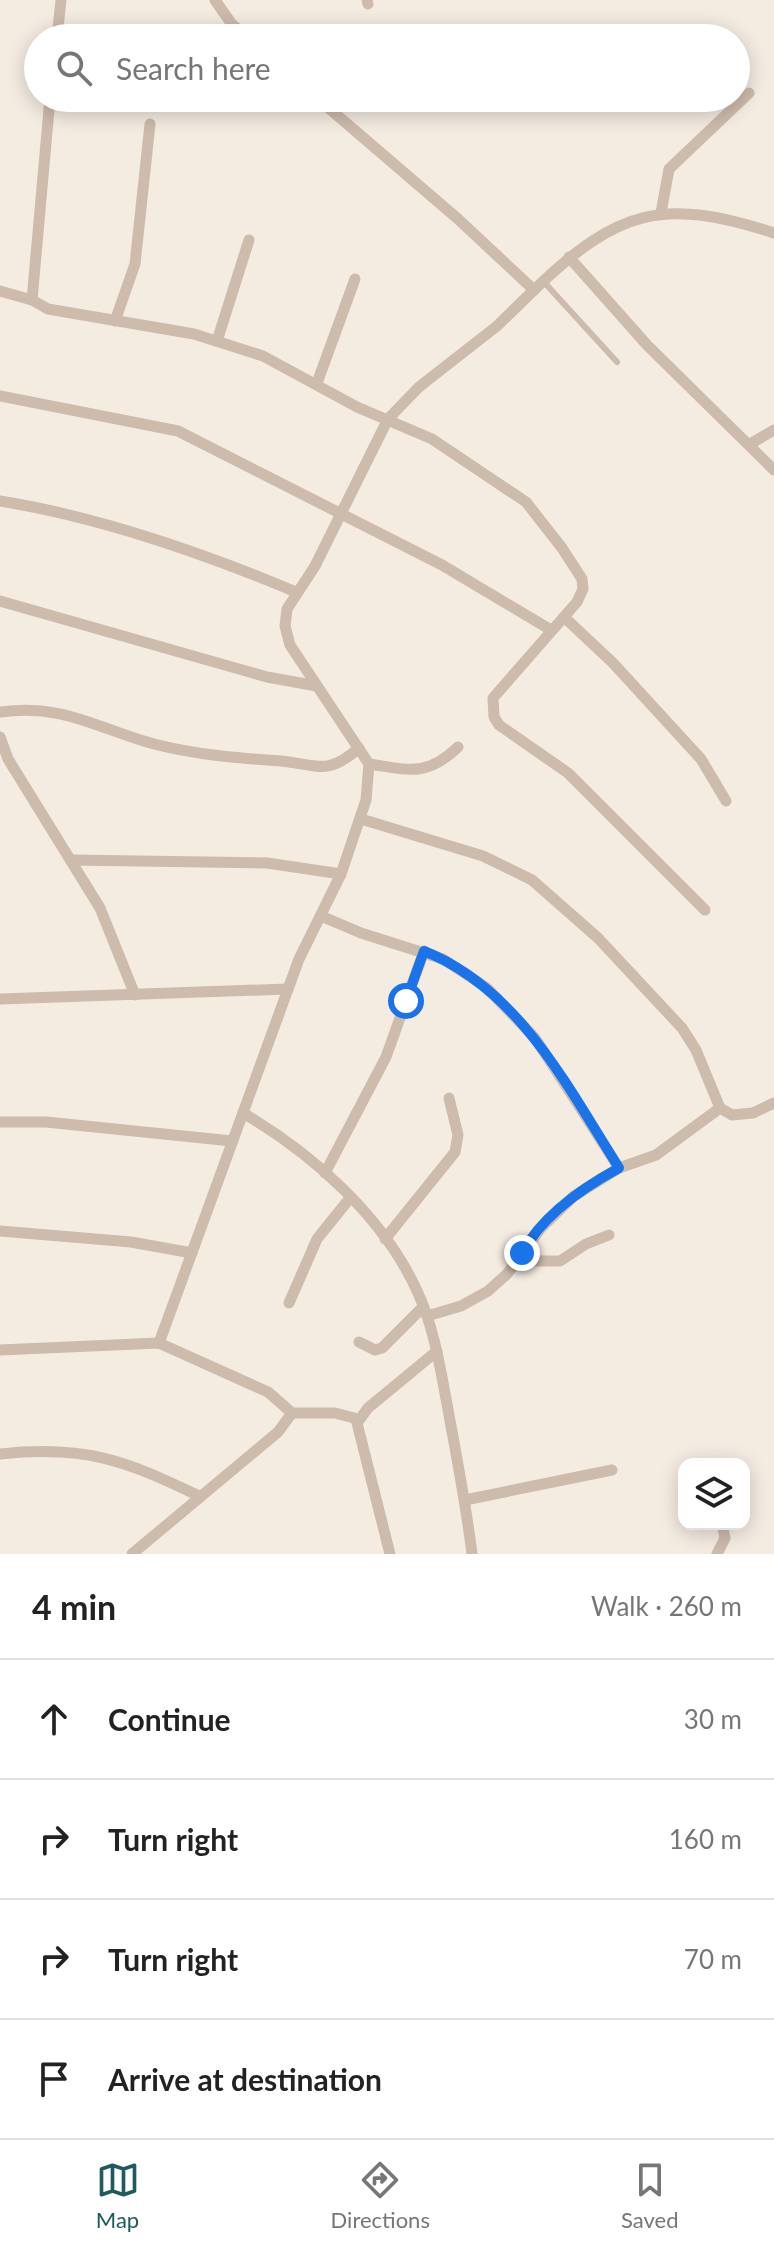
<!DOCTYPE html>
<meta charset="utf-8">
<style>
:root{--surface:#fff;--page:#f2f2f2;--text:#222;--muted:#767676;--line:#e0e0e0;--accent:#1f5a5e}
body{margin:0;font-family:Lato,sans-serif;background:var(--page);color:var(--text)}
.controls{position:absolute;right:24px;bottom:24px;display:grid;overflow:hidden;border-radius:16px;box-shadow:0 4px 20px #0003}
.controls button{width:72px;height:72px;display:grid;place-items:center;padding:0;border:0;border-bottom:2px solid var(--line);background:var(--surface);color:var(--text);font:40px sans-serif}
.stop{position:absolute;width:24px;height:24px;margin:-18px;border:6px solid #1a73e8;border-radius:50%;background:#fff}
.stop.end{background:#1a73e8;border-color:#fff;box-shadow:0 2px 8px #0008}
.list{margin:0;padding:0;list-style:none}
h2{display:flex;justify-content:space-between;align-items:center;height:104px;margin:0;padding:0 32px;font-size:34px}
h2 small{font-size:26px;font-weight:400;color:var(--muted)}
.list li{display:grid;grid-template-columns:52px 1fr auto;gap:24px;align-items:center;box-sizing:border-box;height:120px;padding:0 32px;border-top:2px solid var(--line)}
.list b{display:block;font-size:30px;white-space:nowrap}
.list em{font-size:26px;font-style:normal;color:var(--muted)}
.icon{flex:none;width:44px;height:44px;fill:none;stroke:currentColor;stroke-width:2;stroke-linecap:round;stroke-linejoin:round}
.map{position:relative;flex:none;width:774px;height:1554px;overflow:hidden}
.search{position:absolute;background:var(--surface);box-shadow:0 4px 20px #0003;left:24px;right:24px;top:24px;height:88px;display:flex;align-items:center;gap:20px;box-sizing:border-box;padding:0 28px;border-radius:44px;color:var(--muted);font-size:30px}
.sheet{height:584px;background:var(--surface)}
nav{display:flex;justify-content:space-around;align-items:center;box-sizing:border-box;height:112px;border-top:2px solid var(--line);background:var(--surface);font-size:22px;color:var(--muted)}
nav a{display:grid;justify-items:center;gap:4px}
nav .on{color:var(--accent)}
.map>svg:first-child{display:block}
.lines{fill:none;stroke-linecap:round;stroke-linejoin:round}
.lane{stroke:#cdbbac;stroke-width:6}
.street{stroke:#cdbbac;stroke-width:11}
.route{stroke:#1a73e8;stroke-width:10}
</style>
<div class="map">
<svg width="774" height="1554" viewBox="0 0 774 1554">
<rect width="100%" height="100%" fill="#f4ebe1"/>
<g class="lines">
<path class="lane" d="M543 281 617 362"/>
<g class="street">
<path d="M215 0 231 23 248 38"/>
<path d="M367 0 368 4"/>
<path d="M57 38 61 0"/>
<path d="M50 98 32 300 48 309 194 334 263 356 357 407 432 439 526 502 562 548 582 579 583 589 577 602 493 698 494 717 499 725 568 773 705 910"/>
<path d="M317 98 458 219 534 290C618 209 663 197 774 233"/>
<path d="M661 213 669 169 749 93"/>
<path d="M569 257 647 345 774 470"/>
<path d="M0 291 32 300"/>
<path d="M115 321 135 264 150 124"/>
<path d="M217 341 249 240"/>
<path d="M317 383 355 279"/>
<path d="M0 396 178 431 442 565 551 630"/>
<path d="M750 444 774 430"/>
<path d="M0 501C100 517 203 553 296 592"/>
<path d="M0 601 267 677 317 686"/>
<path d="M564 617 613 663 701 759 726 801"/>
<path d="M0 712C63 703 98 729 154 744 197 755 237 758 281 761 319 765 327 776 359 748"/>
<path d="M0 737 8 759 100 908 135 995"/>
<path d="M369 764C409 770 427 777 458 747"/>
<path d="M361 819 483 856 532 880 598 938 682 1028 696 1050 720 1108 732 1115 753 1113 774 1103"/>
<path d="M71 860 267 863 341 874"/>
<path d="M321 916 361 933 443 959 487 988 535 1038 619 1168"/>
<path d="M0 999 288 989"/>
<path d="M243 1113C313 1154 384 1217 418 1293 434 1328 440 1367 447 1404 456 1454 466 1504 472 1554"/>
<path d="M0 1122H46L232 1141"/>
<path d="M325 1173 386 1057 424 951"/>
<path d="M0 1231 131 1242 192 1253"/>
<path d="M385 1239 455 1152 458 1135 449 1098"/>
<path d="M518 1261H560L586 1244 609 1235"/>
<path d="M289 1303 317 1239 350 1198"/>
<path d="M427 1316 461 1306 488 1291 507 1274 541 1228 574 1196 619 1168 656 1155 720 1108"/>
<path d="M359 1342 375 1350 382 1348 423 1307"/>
<path d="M159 1343 299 959 341 874 366 800 369 764 290 645 285 626 287 609 315 566 388 419 419 387 497 326 534 290"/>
<path d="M0 1350 159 1343 268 1392 292 1413"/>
<path d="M0 1454C84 1445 125 1460 199 1496"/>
<path d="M465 1500 612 1470"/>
<path d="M132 1554 278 1432 292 1413H335L358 1419"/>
<path d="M390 1554 357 1423 368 1408 437 1351"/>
<path d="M717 1554 725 1538 722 1524"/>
</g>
</g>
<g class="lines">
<path class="route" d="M406 1001 424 951C519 989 567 1086 619 1168 584 1187 542 1216 522 1253"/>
</g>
</svg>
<div class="controls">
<button><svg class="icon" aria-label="layers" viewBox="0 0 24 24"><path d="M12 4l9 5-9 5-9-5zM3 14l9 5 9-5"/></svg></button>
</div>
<div class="stop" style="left:406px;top:1001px"></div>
<div class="stop end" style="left:522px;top:1253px"></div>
<div class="search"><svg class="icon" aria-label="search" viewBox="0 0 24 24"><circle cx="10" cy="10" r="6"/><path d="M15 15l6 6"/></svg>Search here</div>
</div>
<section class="sheet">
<h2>4 min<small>Walk · 260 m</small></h2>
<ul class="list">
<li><svg class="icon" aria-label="ahead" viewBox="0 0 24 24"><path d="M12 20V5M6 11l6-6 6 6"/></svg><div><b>Continue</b></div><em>30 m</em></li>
<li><svg class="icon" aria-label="right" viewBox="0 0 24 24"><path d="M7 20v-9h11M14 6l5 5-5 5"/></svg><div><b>Turn right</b></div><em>160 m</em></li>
<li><svg class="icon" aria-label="right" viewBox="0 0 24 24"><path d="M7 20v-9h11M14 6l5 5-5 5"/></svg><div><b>Turn right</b></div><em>70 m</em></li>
<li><svg class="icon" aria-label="arrive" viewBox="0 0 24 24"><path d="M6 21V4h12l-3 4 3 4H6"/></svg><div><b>Arrive at destination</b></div></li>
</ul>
</section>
<nav>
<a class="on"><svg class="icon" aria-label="map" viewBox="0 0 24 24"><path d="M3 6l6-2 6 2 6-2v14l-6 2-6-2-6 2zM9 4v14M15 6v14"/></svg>Map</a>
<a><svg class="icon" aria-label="directions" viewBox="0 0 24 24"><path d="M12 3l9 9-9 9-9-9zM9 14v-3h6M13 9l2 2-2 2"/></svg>Directions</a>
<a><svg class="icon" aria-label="saved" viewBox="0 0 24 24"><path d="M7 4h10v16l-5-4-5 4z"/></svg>Saved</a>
</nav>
